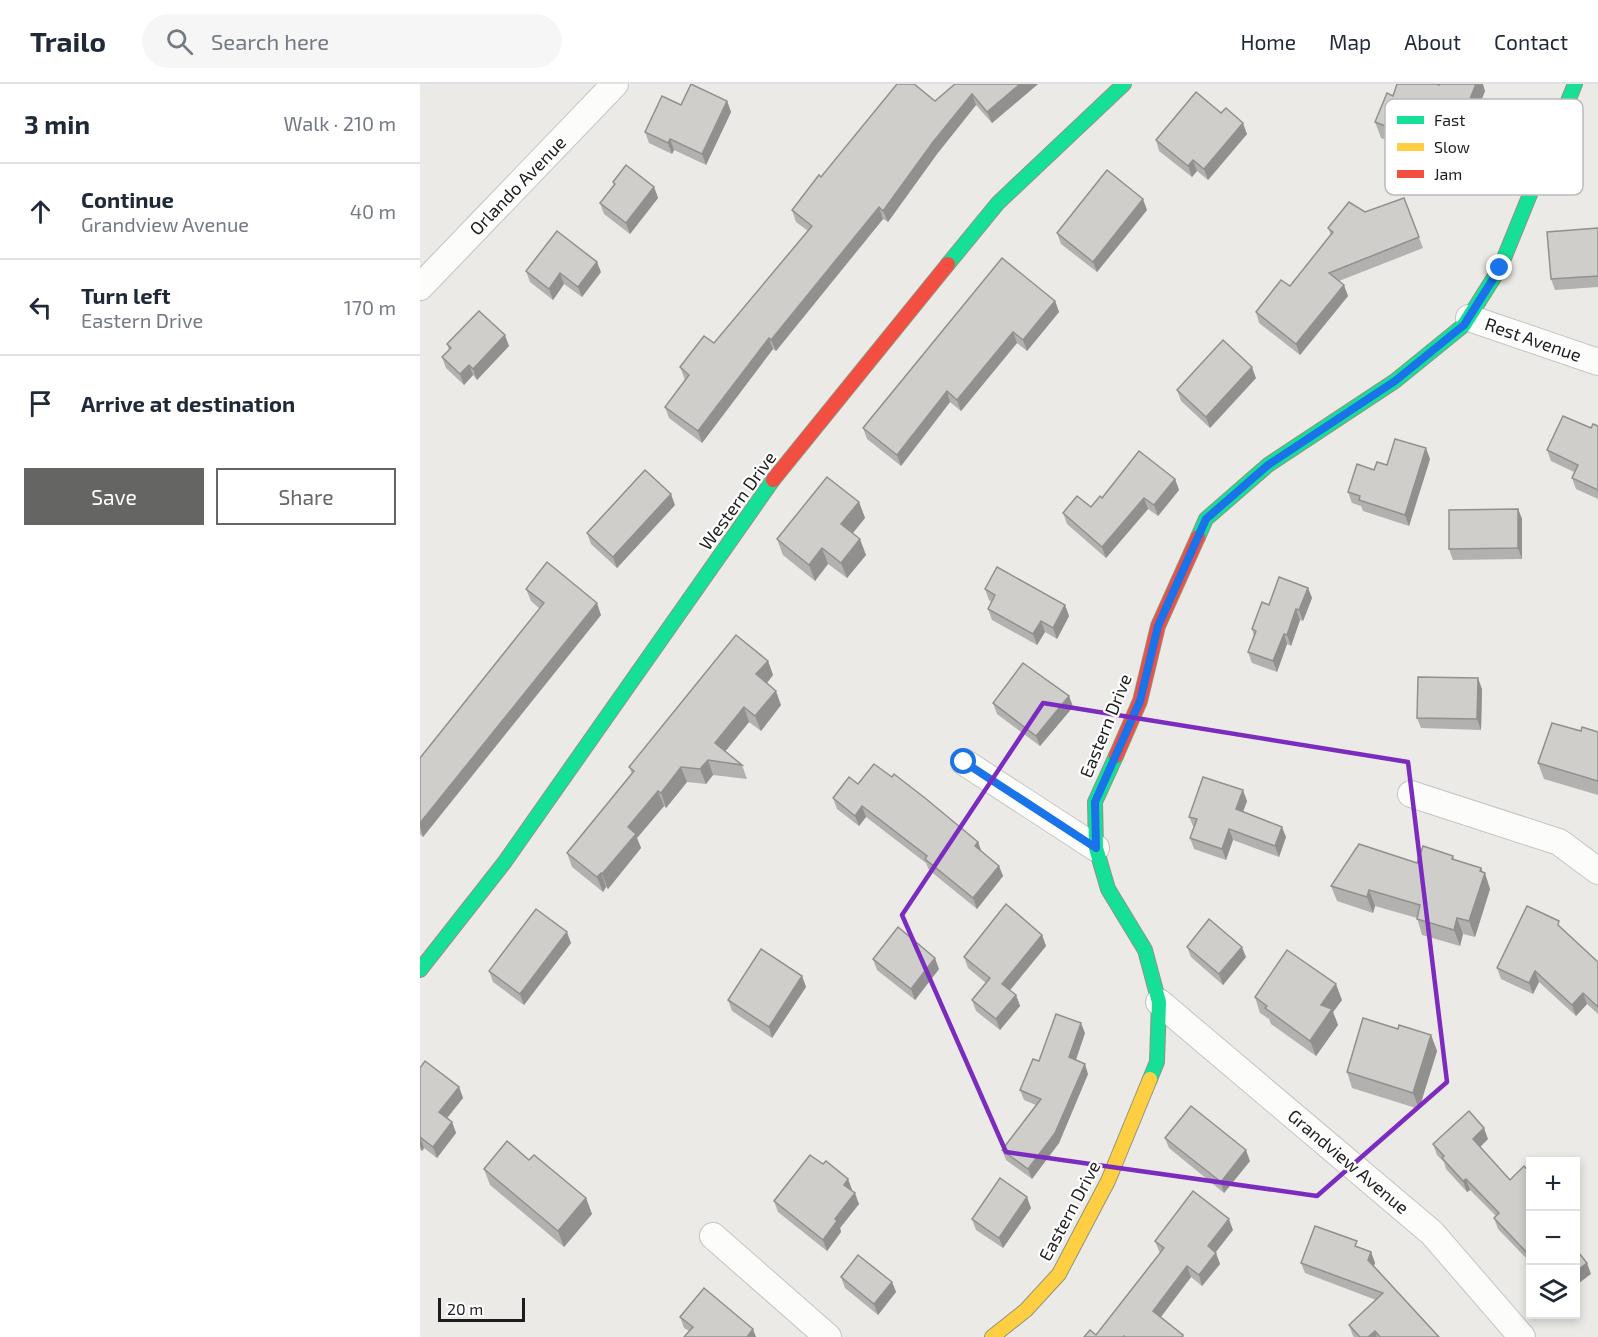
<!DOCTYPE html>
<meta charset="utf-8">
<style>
:root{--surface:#fff;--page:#f6f6f7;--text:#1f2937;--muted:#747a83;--line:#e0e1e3;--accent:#656563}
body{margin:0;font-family:"Exo 2",sans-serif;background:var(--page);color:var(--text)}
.controls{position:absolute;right:18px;bottom:18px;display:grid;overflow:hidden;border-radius:0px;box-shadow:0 3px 9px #0003}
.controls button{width:54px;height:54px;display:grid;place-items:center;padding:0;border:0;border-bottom:2px solid var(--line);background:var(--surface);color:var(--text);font:30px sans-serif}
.scale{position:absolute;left:18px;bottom:15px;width:87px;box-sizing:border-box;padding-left:6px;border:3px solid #1d1d1d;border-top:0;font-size:16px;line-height:21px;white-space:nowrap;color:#1d1d1d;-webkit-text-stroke:4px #fff;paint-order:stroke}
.stop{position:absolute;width:18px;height:18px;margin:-14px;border:4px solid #1a73e8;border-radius:50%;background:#fff}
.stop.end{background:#1a73e8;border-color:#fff;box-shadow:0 2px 6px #0008}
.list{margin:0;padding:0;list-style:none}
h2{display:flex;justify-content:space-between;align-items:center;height:78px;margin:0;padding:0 24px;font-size:26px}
h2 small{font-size:20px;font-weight:400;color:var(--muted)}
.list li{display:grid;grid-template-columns:39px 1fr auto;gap:18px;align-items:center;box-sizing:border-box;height:96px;padding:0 24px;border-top:2px solid var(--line)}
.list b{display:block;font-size:22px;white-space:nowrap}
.list p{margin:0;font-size:20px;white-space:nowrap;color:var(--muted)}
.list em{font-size:20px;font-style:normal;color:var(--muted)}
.actions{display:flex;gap:12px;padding:18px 24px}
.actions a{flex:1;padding:14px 0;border:2px solid var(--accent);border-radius:0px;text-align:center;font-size:21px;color:var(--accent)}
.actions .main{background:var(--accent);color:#fff}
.icon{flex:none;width:33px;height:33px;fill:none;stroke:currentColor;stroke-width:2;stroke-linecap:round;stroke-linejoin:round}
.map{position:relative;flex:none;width:1178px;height:1253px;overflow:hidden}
header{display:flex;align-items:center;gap:36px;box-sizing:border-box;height:84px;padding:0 30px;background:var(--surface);border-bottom:2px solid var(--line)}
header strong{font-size:28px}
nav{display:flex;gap:33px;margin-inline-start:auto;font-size:21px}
.search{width:420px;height:54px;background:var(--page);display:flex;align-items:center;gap:15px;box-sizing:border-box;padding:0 21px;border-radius:33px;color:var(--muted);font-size:22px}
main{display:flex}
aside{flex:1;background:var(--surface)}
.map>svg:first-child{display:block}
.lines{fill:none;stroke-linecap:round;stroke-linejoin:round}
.street-casing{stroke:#c4c4c2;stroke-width:28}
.fast-casing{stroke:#90947f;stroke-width:16}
.slow-casing{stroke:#90947f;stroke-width:16}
.jam-casing{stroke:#90947f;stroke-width:16}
.street{stroke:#fcfcfb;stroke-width:26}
.fast{stroke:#16e098;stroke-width:14}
.slow{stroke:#ffcf43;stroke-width:14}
.jam{stroke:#f24e42;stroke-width:14}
.wall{fill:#b3b1af}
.shaded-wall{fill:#92908e}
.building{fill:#d0cecb;stroke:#92908e;stroke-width:1.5}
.route{stroke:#1a73e8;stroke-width:8}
.marked{fill:none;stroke:#7b2cbf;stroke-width:4.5;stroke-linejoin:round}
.labels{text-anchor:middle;stroke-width:4.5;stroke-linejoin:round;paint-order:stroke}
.street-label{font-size:18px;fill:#1d1d1d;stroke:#fff}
.key{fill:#fff;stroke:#bbb;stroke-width:1.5}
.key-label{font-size:16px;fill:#1d1d1d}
</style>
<header>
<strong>Trailo</strong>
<div class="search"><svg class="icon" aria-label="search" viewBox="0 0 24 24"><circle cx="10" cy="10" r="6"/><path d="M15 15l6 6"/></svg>Search here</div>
<nav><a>Home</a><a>Map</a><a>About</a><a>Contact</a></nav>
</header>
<main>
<aside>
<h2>3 min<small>Walk · 210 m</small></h2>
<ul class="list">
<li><svg class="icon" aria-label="ahead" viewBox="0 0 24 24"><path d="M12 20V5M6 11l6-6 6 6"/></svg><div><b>Continue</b><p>Grandview Avenue</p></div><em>40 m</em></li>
<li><svg class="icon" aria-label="left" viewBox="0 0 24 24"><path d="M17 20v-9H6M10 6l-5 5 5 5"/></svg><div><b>Turn left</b><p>Eastern Drive</p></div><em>170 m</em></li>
<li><svg class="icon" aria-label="arrive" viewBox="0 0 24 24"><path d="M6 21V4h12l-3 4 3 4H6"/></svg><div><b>Arrive at destination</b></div></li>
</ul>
<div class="actions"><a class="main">Save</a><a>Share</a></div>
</aside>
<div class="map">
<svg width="1178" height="1253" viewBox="0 0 1178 1253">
<rect width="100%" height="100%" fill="#ebeae6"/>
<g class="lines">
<defs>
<g id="street">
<path d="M0 203 195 0"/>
<path d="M1049 234 1178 278"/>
<path d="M544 678 676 764"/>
<path d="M991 710 1139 758 1178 787"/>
<path d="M739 918 1012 1149 1102 1253"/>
<path d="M293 1152 408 1253"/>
</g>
<g id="fast">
<path d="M528 180 578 119 704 0"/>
<path d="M778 453 786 435 848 381 975 297 1044 241 1080 184 1155 0"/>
<path d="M696 672 675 718 676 764 688 805 725 866 739 918 737 978 730 995"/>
<path d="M0 886 84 779 353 396"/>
</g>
<path id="slow" d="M572 1253 606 1226 639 1190 688 1097 730 995"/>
<g id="jam">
<path d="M353 396 528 180"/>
<path d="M696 672 720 617 738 542 778 453"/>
</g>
</defs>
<use href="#street" class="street-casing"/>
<use href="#fast" class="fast-casing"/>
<use href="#slow" class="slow-casing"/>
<use href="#jam" class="jam-casing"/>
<use href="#street" class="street"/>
<use href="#fast" class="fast"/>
<use href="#slow" class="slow"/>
<use href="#jam" class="jam"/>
</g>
<g class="wall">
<path d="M535 0H618L572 39 556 21 517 70 468 138 463 135 356 267 353 265 282 359 249 334 245 323 265 296 260 283 294 259 388 147 376 138 372 126 401 93 515 17Z"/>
<path d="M1019 1 1065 7 1035 83 961 54 955 38 973 12Z"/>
<path d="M307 17 311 28 286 81 254 66 252 70 229 59 225 48 261 21Z"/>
<path d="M827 50 788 96 777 87 772 93 739 67 736 56Z"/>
<path d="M193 98 234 103 238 114 210 150 184 130 180 119 194 101Z"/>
<path d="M984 114 1003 164 919 197 928 212 880 271 839 239 836 228 870 202 911 151 908 144 945 128Z"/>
<path d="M727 126 677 188 641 160 637 149Z"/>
<path d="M1178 144V203L1135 206 1131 195Z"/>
<path d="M106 187 181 188 162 213 144 200 133 216 110 198Z"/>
<path d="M635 217 639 228 607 267 597 259 541 327 530 318 481 382 447 355 443 344Z"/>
<path d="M27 260 89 262 57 296 53 291 44 301 26 284 22 273 29 266Z"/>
<path d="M836 294 790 344 761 317 757 306Z"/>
<path d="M1178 342V415L1156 405 1152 394 1154 388 1131 377 1127 366 1171 344Z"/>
<path d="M1010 375 989 442 943 427 941 422 932 419 928 408 954 386 967 381Z"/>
<path d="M755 395 759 406 738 432 728 425 686 474 647 440 643 429 671 423 682 414Z"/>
<path d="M439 418 445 434 433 449 446 471 427 494 408 480 395 497 363 471 357 455Z"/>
<path d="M255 421 197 484 171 460 167 449Z"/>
<path d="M1098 425 1102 435V475L1033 476 1029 465Z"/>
<path d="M888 504 892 514 883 537 880 536 871 562 867 560 857 588 832 579 828 568 834 552 832 545 849 521Z"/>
<path d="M106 505 181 531 3 753 0 750V674L120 525 111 517Z"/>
<path d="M565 505 645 521 649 532 637 555 625 548 617 561 572 536 568 525 572 518 569 516Z"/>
<path d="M348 577 353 591 347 599 361 621 341 647 329 638 305 667 322 681 327 695 293 691 286 700 267 698 246 724 244 722 217 754 221 764 188 805 186 803 183 808 152 783 147 769 212 690 209 683Z"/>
<path d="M1062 605 1061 646 1001 644 997 634Z"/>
<path d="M649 612 653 623 620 662 577 630 573 619Z"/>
<path d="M1161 647 1178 648V711L1124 695 1118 679Z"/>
<path d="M438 700 558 758 561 767 579 782 583 792 557 825 509 786 506 779 446 733 439 742 417 725 413 714Z"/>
<path d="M827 717 823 727 866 753 859 773 813 756 806 776 774 765 770 754 774 744 769 733Z"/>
<path d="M1033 772 1034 775 1061 784 1070 805 1055 853 1043 850 1040 862 1002 851 997 834 955 822 953 829 917 817 911 802 997 779Z"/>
<path d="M1142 845 1178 878V930L1167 920 1156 932 1119 898 1113 910 1081 895 1077 884Z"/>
<path d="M622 851 626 862 590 906 596 911 600 922 580 946 556 927 552 916 566 899 548 884 544 873Z"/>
<path d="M151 859 104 921 73 898 69 887Z"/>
<path d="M767 863 826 873 803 901 771 873Z"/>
<path d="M453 875 519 885 495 916 457 886Z"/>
<path d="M382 892 386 903 352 954 312 927 308 916Z"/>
<path d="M835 913 922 916 913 928 918 941 896 972 851 940 849 935 840 929Z"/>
<path d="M978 945 1011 951 1017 967 999 1025 932 1004 927 988Z"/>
<path d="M665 949 656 976 668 990 639 1059 612 1095 586 1076 582 1066 616 1021 604 1016 600 1006 619 977Z"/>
<path d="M0 984 39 1003 43 1014 27 1034 32 1038 36 1049 17 1074 4 1064 2 1067 0 1065Z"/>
<path d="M745 1054 830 1077 804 1109 749 1064Z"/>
<path d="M1068 1055 1060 1063 1090 1096 1110 1089V1178L1078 1145 1074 1134 1076 1132 1050 1106 1047 1108 1026 1085 1024 1078 1017 1071 1013 1060Z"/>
<path d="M109 1076 166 1114 172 1130 144 1163 70 1101 64 1085Z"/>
<path d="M403 1080 428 1095 432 1106 431 1107 439 1120 420 1144 421 1148 407 1167 358 1128 354 1117Z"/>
<path d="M611 1124 583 1164 556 1146 552 1135Z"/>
<path d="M813 1146 795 1168 800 1180 782 1202 771 1193 741 1233 763 1251 764 1253H664L676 1251 740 1169 739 1167 735 1157Z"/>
<path d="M939 1164 951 1168 955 1179 954 1182 1019 1253H934L933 1252 929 1241 956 1216 885 1189 881 1179Z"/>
<path d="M421 1193 472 1198 476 1208 458 1231 425 1204Z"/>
<path d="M260 1233 333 1245 269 1247 264 1244Z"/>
</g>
<g class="shaded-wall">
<path d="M600 0H618L572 39 567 28Z"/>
<path d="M1056 0H1063L1065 7 1035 83 1029 67Z"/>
<path d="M552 10 556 21 517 70 468 138 463 127 513 58Z"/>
<path d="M307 17 311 28 286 81 282 70Z"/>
<path d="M823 39 827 50 788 96 784 85Z"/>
<path d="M250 55 254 66 252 70 248 59Z"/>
<path d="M773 76 777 87 772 93 768 82Z"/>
<path d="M234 103 238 114 210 150 206 139Z"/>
<path d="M723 115 727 126 677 188 673 178Z"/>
<path d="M459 123 463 135 356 267 351 256Z"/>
<path d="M177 178 181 188 162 213 158 203Z"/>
<path d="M140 189 144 200 133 216 129 205Z"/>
<path d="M924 201 928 212 880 271 876 260Z"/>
<path d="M635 217 639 228 607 267 603 256Z"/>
<path d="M593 248 597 259 541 327 537 316Z"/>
<path d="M85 251 89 262 57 296 53 285Z"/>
<path d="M349 254 353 265 282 359 278 347Z"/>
<path d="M49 281 53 291 44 301 40 290Z"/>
<path d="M832 283 836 294 790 344 786 333Z"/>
<path d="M527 307 530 318 481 382 477 371Z"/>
<path d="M1006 364 1010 375 989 442 985 431Z"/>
<path d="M755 395 759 406 738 432 734 421Z"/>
<path d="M251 410 255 421 197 484 193 473Z"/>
<path d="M724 414 728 425 686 474 682 463Z"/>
<path d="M439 418 445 434 427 456 421 440Z"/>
<path d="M1098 425 1102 435V475L1098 464Z"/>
<path d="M440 455 446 471 427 494 421 479Z"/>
<path d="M402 464 408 480 395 497 389 481Z"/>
<path d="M888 504 892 514 883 537 879 526Z"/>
<path d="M177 519 181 531 3 753 0 743V739Z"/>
<path d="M645 521 649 532 637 555 633 544Z"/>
<path d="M876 525 880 536 871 562 867 551Z"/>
<path d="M621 537 625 548 617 561 613 550Z"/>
<path d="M864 550 867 560 857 588 853 577Z"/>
<path d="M348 577 353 591 342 605 336 590Z"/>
<path d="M1058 594 1062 605 1061 646 1057 635Z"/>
<path d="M356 607 361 621 341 647 335 632Z"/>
<path d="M649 612 653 623 620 662 616 652Z"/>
<path d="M324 623 329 638 300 674 295 659Z"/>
<path d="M288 676 293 691 286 700 280 685Z"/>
<path d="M261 683 267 698 246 724 241 709Z"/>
<path d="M823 706 827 717 820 736 816 725Z"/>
<path d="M238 707 244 722 217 754 221 764 188 805 182 790 208 743Z"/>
<path d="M442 722 446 733 439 742 435 732Z"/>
<path d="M862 743 866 753 859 773 855 762Z"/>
<path d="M809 745 813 756 806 776 802 765Z"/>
<path d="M558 758 562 769 555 762Z"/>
<path d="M579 782 583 792 557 825 553 814Z"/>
<path d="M1061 784 1064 793 1065 789 1070 805 1055 853 1049 837Z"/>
<path d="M181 789 186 803 183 808 177 793Z"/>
<path d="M949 806 955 822 953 829 947 813Z"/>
<path d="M1037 834 1043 850 1040 862 1034 846Z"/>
<path d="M147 848 151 859 104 921 100 910Z"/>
<path d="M622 851 626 862 586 911 582 900Z"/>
<path d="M822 863 826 873 803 901 799 890Z"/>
<path d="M515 874 519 885 495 916 491 905Z"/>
<path d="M1115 887 1119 898 1113 910 1109 899Z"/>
<path d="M382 892 386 903 352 954 349 943Z"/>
<path d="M916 900 922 916 913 928 918 941 896 972 890 957 901 921Z"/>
<path d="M1163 909 1167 920 1156 932 1152 921Z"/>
<path d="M596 911 600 922 580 946 576 935Z"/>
<path d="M661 939 665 949 653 984 649 973Z"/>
<path d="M1011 951 1017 967 999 1025 993 1009Z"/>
<path d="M665 980 668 990 639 1059 612 1095 608 1085Z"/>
<path d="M39 1003 43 1014 23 1039 19 1028Z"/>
<path d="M32 1038 36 1049 17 1074 13 1063Z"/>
<path d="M1064 1044 1068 1055 1057 1066 1053 1055Z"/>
<path d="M0 1053 4 1064 2 1067 0 1061Z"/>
<path d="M826 1066 830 1077 804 1109 801 1098Z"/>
<path d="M428 1095 432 1106 428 1112 424 1101Z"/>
<path d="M1046 1095 1050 1106 1047 1108 1043 1097Z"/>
<path d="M435 1109 439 1120 420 1144 421 1148 407 1167 403 1156 415 1135Z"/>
<path d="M607 1113 611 1124 583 1164 579 1154Z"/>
<path d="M166 1114 172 1130 144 1163 138 1147Z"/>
<path d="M809 1135 813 1146 792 1173 788 1162Z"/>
<path d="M951 1168 955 1179 952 1187 948 1176Z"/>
<path d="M796 1169 800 1180 782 1202 779 1191Z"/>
<path d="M1167 1179 1171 1190 1155 1202V1188Z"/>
<path d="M767 1182 771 1193 737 1238 733 1227Z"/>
<path d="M472 1198 476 1208 458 1231 454 1220Z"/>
<path d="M333 1245 336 1253H327Z"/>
<path d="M955 1247 957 1253H948Z"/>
</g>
<g class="building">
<path d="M271 0 307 17 282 70 250 55 248 59 225 48 242 12 261 21Z"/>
<path d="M477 0H494L515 17 535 0H600L567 28 552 10 513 58 463 127 459 123 351 256 349 254 278 347 245 323 269 291 260 283 284 252 294 259 392 142 372 126 399 91 401 93Z"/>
<path d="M977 0H1017L1019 1 1020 0H1056L1029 67 955 38 967 9 973 12Z"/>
<path d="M776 8 801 29 806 24 823 39 784 85 773 76 768 82 736 56Z"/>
<path d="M206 81 234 103 206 139 180 119 195 100 193 98Z"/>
<path d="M687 86 723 115 673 178 637 149Z"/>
<path d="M984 114 999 153 909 189 924 201 876 260 836 228 861 196 870 202 913 148 908 144 929 118 945 128Z"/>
<path d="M1178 144V192L1131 195 1127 148Z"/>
<path d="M137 147 177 178 158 203 140 189 129 205 106 187Z"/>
<path d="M582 174 635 217 603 256 593 248 537 316 527 307 477 371 443 344Z"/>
<path d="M59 227 85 251 53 285 49 281 40 290 22 273 31 264 27 260Z"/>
<path d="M803 256 832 283 786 333 757 306Z"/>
<path d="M1143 332 1171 344 1173 340 1178 342V406L1152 394 1158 381 1127 366Z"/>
<path d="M975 355 1006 364 985 431 939 416 940 412 928 408 937 380 954 386 957 378 967 381Z"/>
<path d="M719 367 755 395 734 421 724 414 682 463 643 429 657 412 671 423 680 412 682 414Z"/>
<path d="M225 386 251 410 193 473 167 449Z"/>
<path d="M407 393 439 418 421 440 440 455 421 479 402 464 389 481 357 455Z"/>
<path d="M1098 425V464L1029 465V426Z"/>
<path d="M127 478 177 519 0 739V674L124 519 106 505Z"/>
<path d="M577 483 645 521 633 544 621 537 613 550 568 525 575 511 565 505Z"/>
<path d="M859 493 888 504 879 526 876 525 867 551 864 550 853 577 828 568 836 547 832 545 842 518 849 521Z"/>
<path d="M316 551 348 577 336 590 356 607 335 632 324 623 295 659 322 681 288 676 280 685 261 683 241 709 238 707 208 743 216 750 182 790 181 789 177 793 147 769 214 687 209 683Z"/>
<path d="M603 579 649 612 616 652 573 619Z"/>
<path d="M998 593 1058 594 1057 635 997 634Z"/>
<path d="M1132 639 1161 647 1162 643 1178 648V697L1118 679Z"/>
<path d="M454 680 472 693 474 690 505 714 558 758 555 762 579 782 553 814 505 775 507 772 442 722 435 732 413 714 429 693 438 700Z"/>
<path d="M783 693 823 706 816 725 862 743 855 762 809 745 802 765 770 754 777 735 769 733Z"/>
<path d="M939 760 997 779 1003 762 1033 772 1032 775 1061 784 1060 787 1065 789 1049 837 1037 834 1034 846 997 835 1000 821 949 806 947 813 911 802Z"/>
<path d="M586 820 622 851 582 900 596 911 576 935 552 916 570 894 544 873Z"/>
<path d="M1107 822 1139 837 1138 841 1178 878V923L1163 909 1152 921 1115 887 1109 899 1077 884Z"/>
<path d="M116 825 147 848 100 910 69 887Z"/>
<path d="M789 835 822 863 799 890 767 863Z"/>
<path d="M478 843 515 874 491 905 453 875Z"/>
<path d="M341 865 382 892 349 943 308 916Z"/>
<path d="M867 866 916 900 901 921 912 925 890 957 845 924 847 922 835 913Z"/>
<path d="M636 930 661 939 649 973 665 980 635 1049 608 1085 582 1066 621 1015 600 1006 613 975 619 977Z"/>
<path d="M943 934 978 945 979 941 1011 951 993 1009 927 988Z"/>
<path d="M5 977 39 1003 19 1028 32 1038 13 1063 0 1053V984Z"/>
<path d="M771 1022 826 1066 801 1098 745 1054Z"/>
<path d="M1049 1027 1064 1044 1053 1055 1090 1096 1104 1082 1110 1089V1172L1074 1134 1079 1129 1046 1095 1043 1097 1022 1074 1024 1072 1013 1060Z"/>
<path d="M87 1057 109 1076 114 1071 166 1114 138 1147 64 1085Z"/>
<path d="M390 1071 403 1080 406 1077 428 1095 424 1101 435 1109 415 1135 417 1137 403 1156 354 1117Z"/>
<path d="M580 1094 607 1113 579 1154 552 1135Z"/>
<path d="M773 1107 809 1135 788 1162 796 1169 779 1191 767 1182 733 1227 763 1251 762 1253H705L704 1252 703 1253H664L670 1246 676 1251 744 1164 735 1157Z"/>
<path d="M895 1142 937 1157 935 1162 951 1168 948 1176 1019 1253H960L955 1247 948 1253H940L929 1241 963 1209 881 1179Z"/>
<path d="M1155 1164 1167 1179 1155 1188Z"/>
<path d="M438 1171 472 1198 454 1220 421 1193Z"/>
<path d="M284 1204 333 1245 327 1253H264L273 1243 260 1233Z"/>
</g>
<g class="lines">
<path class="route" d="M544 678 676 764 675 718 720 617 738 542 786 435 848 381 975 297 1044 241 1080 184"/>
</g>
<path class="marked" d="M623 619 988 678 1027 998 897 1112 586 1068 482 831Z"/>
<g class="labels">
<g class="street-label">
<text transform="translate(98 102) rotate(-46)" y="6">Orlando Avenue</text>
<text transform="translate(1113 256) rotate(19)" y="6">Rest Avenue</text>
<text transform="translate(318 417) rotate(-54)" y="6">Western Drive</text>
<text transform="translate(686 642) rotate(-68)" y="6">Eastern Drive</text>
<text transform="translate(928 1078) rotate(40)" y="6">Grandview Avenue</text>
<text transform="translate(650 1127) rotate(-62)" y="6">Eastern Drive</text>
</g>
</g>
<rect x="965" y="15" width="198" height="96" rx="9" class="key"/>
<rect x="977" y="32" width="27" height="8" fill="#16e098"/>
<rect x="977" y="59" width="27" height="8" fill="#ffcf43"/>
<rect x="977" y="86" width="27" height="8" fill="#f24e42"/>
<g class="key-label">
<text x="1014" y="42">Fast</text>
<text x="1014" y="69">Slow</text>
<text x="1014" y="96">Jam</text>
</g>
</svg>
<div class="controls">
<button>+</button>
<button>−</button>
<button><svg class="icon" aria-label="layers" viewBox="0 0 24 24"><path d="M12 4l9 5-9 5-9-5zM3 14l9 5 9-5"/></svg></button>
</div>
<div class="scale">20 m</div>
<div class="stop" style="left:544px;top:678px"></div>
<div class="stop end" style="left:1080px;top:184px"></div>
</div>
</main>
